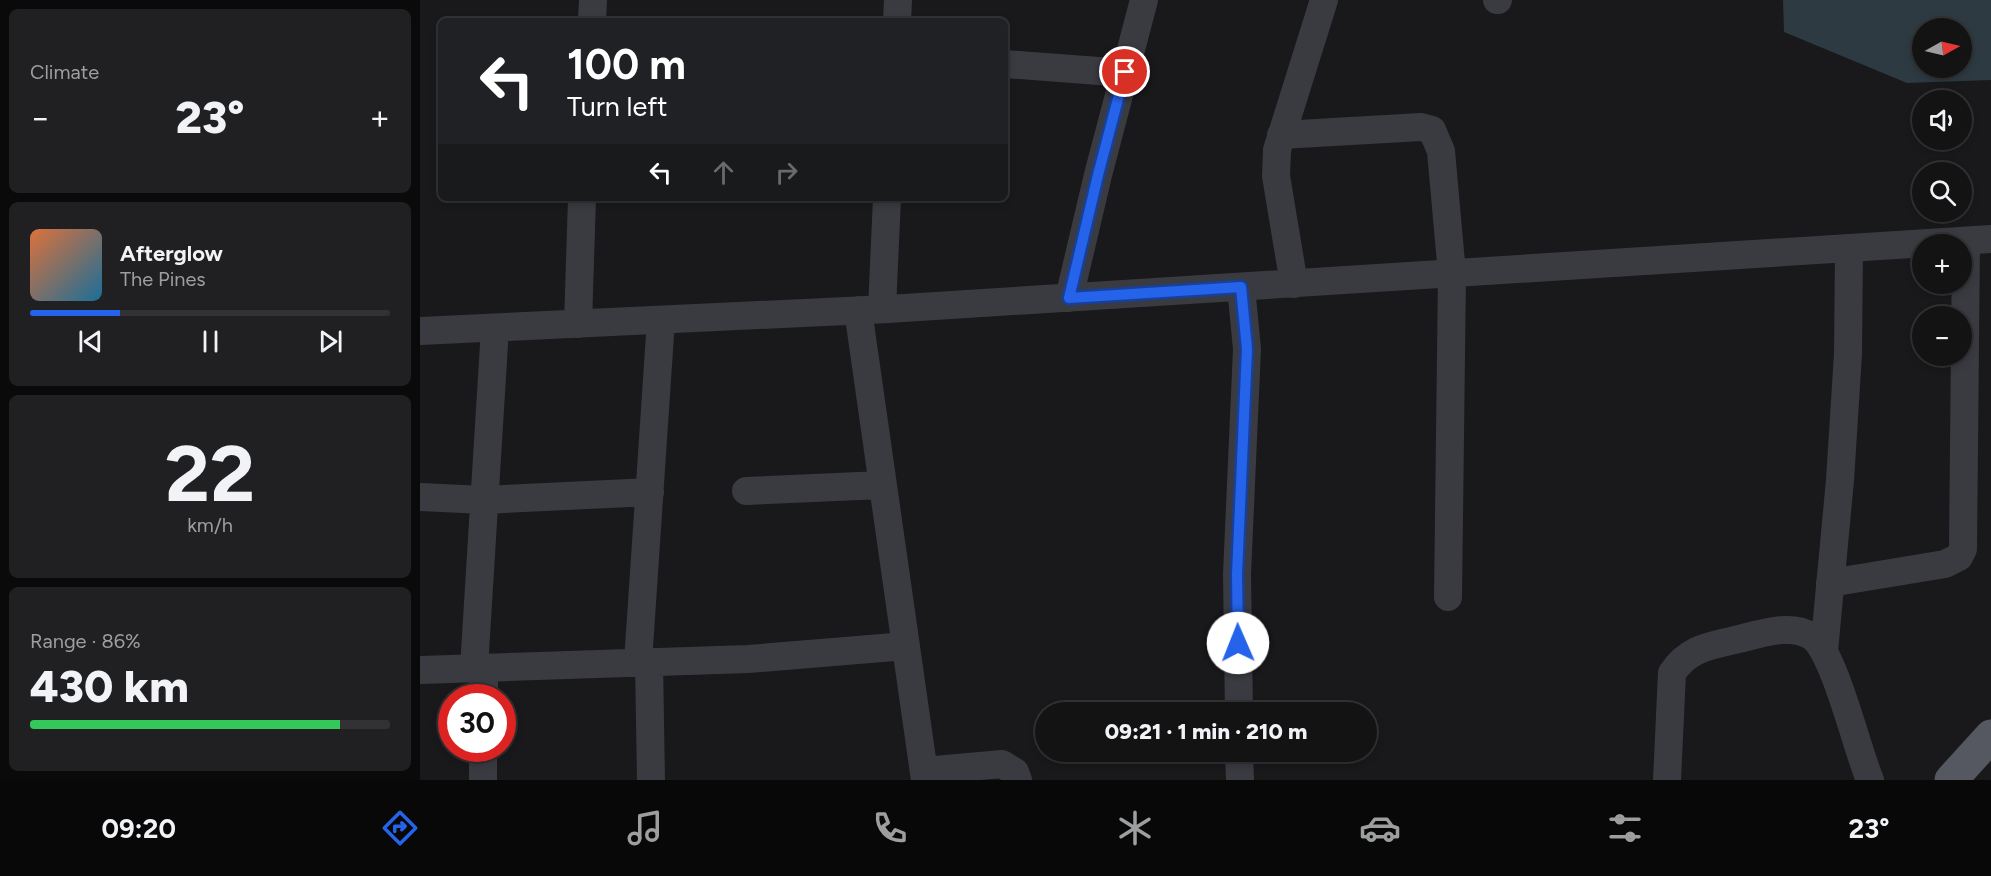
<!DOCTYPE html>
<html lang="en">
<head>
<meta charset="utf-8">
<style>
	:root { --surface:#131314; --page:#202022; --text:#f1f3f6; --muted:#9d9ea0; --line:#323234; --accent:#2563eb }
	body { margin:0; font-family:Figtree,sans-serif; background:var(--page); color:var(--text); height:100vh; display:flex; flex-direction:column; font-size:22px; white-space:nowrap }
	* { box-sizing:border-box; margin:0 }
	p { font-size:20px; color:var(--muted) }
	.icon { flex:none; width:33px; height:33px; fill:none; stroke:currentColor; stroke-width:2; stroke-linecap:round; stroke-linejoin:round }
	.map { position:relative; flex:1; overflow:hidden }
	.side { display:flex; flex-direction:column; gap:9px; padding:9px; background:#0a0a0b; width:420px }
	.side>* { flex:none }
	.top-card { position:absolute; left:18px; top:18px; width:570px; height:183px; border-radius:9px; box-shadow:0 3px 9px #0003,0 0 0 2px var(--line); background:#202124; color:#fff; overflow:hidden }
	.needle { width:39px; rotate:82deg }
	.tools { position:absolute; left:1492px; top:18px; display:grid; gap:12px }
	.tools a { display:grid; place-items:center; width:60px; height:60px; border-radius:50%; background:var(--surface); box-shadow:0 3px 9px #0003,0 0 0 2px var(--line); font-size:30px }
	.speed { position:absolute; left:18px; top:684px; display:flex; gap:12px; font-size:30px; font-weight:700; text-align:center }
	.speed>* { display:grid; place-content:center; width:78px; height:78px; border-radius:50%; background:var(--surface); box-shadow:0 3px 9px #0003,0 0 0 2px var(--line); line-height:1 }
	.speed .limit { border:9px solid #d22; background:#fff; color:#111 }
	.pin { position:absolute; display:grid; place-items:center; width:51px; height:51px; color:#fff; margin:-26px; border:3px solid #fff; border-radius:50%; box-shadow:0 2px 6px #0007 }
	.me { position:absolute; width:66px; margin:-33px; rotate:359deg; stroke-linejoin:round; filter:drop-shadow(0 0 4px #0008) }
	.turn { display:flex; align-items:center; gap:21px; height:126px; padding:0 30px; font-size:27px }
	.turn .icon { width:78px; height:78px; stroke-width:2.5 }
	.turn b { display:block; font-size:42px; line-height:51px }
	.lanes { display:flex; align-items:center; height:57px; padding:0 30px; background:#0003; justify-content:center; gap:30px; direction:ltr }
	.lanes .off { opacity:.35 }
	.big { font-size:45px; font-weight:800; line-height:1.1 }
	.side .tile { flex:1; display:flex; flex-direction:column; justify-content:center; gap:9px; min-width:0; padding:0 21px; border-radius:9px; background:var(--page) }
	.side .dial { align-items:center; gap:0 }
	.dial b { font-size:78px; line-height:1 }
	.song { display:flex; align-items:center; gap:18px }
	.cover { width:72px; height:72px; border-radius:9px; background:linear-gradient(135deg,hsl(20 70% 55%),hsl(200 70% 35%)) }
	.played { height:6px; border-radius:3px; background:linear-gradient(90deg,var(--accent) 25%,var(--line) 25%) }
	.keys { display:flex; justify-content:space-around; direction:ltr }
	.heat { display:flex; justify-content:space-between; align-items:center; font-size:33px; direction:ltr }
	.charge { height:9px; border-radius:4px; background:linear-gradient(90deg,#34c759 86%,var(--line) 0) }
	.trip { position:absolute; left:615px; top:702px; width:342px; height:60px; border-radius:30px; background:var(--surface); box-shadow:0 3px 9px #0003,0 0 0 2px var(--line); font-weight:800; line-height:60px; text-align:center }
	.menu { display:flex; height:96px; justify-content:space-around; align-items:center; background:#080808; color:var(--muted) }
	.menu .icon { width:42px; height:42px }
	.menu .current { color:var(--accent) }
	.menu b { font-size:27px; color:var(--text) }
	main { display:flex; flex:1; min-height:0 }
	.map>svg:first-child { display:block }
	.water { fill:#2d3a41; fill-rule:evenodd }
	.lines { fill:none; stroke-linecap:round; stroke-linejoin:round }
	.minor { stroke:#393b41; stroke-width:28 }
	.primary { stroke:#555860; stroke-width:33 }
	.route-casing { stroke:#184099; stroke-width:15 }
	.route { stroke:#2563eb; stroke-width:10 }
</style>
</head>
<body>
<main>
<section class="side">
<div class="tile"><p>Climate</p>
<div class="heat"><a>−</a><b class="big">23°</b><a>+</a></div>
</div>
<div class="tile">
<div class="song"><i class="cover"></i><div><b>Afterglow</b><p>The Pines</p></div></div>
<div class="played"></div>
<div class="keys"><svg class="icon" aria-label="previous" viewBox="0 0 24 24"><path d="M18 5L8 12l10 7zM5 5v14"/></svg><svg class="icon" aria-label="pause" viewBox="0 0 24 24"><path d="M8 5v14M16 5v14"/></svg><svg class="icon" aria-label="next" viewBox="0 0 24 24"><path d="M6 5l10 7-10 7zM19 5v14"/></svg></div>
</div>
<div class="tile dial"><b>22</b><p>km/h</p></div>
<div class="tile"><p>Range · 86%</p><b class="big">430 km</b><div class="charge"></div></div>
</section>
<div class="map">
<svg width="1571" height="780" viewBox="0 0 1571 780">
	<rect width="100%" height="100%" fill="#19191b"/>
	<path class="water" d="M 1363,0 L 1571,0 L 1571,80 L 1487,83 L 1364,32 ZM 1503,28 L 1542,28 L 1542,68 L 1503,68 Z"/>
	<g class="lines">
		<path class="minor" d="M 1077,0 L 1078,0
			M 172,21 L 173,0
			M 477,21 L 478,0
			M 585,64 L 705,73
			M 861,135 L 1001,127 L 1012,130 L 1021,151 L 1032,274 L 1028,597
			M 874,284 L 856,176 L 857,150 L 904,0
			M 649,298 L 678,175 L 724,0
			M 462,309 L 467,198
			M 438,310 L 505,780
			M 158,324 L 162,198
			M 0,331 L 468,309 L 1571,239
			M 326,491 L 462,485
			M 0,497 L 64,500 L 230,492
			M 1410,583 L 1525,564 L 1539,557 L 1543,549 L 1546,241
			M 1404,651 L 1420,480 L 1428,354 L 1429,249
			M 218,662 L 241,320
			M 229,662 L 231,780
			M 54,668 L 75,328
			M 0,670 L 328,659 L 486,646
			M 64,698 L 64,668
			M 819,712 L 817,574 L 827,349 L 821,287
			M 819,752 L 820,780
			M 504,771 L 582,764 L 595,772 L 598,780
			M 63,780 L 63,748
			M 1247,780 L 1252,673 C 1269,647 1291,646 1319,639 C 1340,634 1371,623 1391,636 C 1414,650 1437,750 1450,780"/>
		<path class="primary" d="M 1531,780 L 1571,736"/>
	</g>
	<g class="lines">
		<defs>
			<path id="route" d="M 705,72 L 678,175 L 649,298 L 821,287 L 827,349 L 817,574 L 818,643"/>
		</defs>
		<use href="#route" class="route-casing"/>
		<use href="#route" class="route"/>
	</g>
</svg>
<div class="tools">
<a><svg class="needle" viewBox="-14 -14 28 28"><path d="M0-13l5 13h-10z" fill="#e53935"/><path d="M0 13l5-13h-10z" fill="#9d9ea0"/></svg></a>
<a><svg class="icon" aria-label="sound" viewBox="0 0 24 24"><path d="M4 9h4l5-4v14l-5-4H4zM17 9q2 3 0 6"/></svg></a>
<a><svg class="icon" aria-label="search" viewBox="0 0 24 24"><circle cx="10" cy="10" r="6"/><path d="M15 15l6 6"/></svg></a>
<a>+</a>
<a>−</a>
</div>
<div class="speed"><div class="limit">30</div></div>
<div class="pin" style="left:705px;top:72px;background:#d93025"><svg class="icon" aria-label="arrive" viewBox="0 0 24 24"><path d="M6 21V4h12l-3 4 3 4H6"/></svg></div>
<svg class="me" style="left:818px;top:643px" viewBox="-20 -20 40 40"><circle r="19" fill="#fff"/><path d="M0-13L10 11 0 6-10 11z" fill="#2563eb"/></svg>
<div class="trip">09:21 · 1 min · 210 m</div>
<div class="top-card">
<div class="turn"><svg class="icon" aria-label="left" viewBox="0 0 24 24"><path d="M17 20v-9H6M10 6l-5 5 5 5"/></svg><div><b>100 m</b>Turn left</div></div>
<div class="lanes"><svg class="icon" aria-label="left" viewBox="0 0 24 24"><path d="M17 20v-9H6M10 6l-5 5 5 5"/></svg><svg class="icon off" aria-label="ahead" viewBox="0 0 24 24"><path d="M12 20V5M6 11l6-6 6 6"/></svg><svg class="icon off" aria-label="right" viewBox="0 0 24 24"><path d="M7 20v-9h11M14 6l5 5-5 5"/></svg></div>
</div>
</div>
</main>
<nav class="menu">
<b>09:20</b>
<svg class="icon current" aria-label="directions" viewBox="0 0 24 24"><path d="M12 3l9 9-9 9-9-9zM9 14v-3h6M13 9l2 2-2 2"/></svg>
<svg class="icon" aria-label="music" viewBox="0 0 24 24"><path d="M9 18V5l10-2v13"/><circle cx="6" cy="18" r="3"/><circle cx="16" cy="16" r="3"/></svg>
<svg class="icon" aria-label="phone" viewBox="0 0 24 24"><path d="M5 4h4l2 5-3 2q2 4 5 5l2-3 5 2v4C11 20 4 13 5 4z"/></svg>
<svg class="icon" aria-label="climate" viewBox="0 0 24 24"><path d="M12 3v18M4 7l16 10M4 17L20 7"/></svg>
<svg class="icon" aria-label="car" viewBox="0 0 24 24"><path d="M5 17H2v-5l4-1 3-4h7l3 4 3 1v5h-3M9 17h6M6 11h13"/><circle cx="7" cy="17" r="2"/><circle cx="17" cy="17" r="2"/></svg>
<svg class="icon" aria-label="filters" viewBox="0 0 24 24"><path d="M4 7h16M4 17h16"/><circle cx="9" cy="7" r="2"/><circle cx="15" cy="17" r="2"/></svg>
<b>23°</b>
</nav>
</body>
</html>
